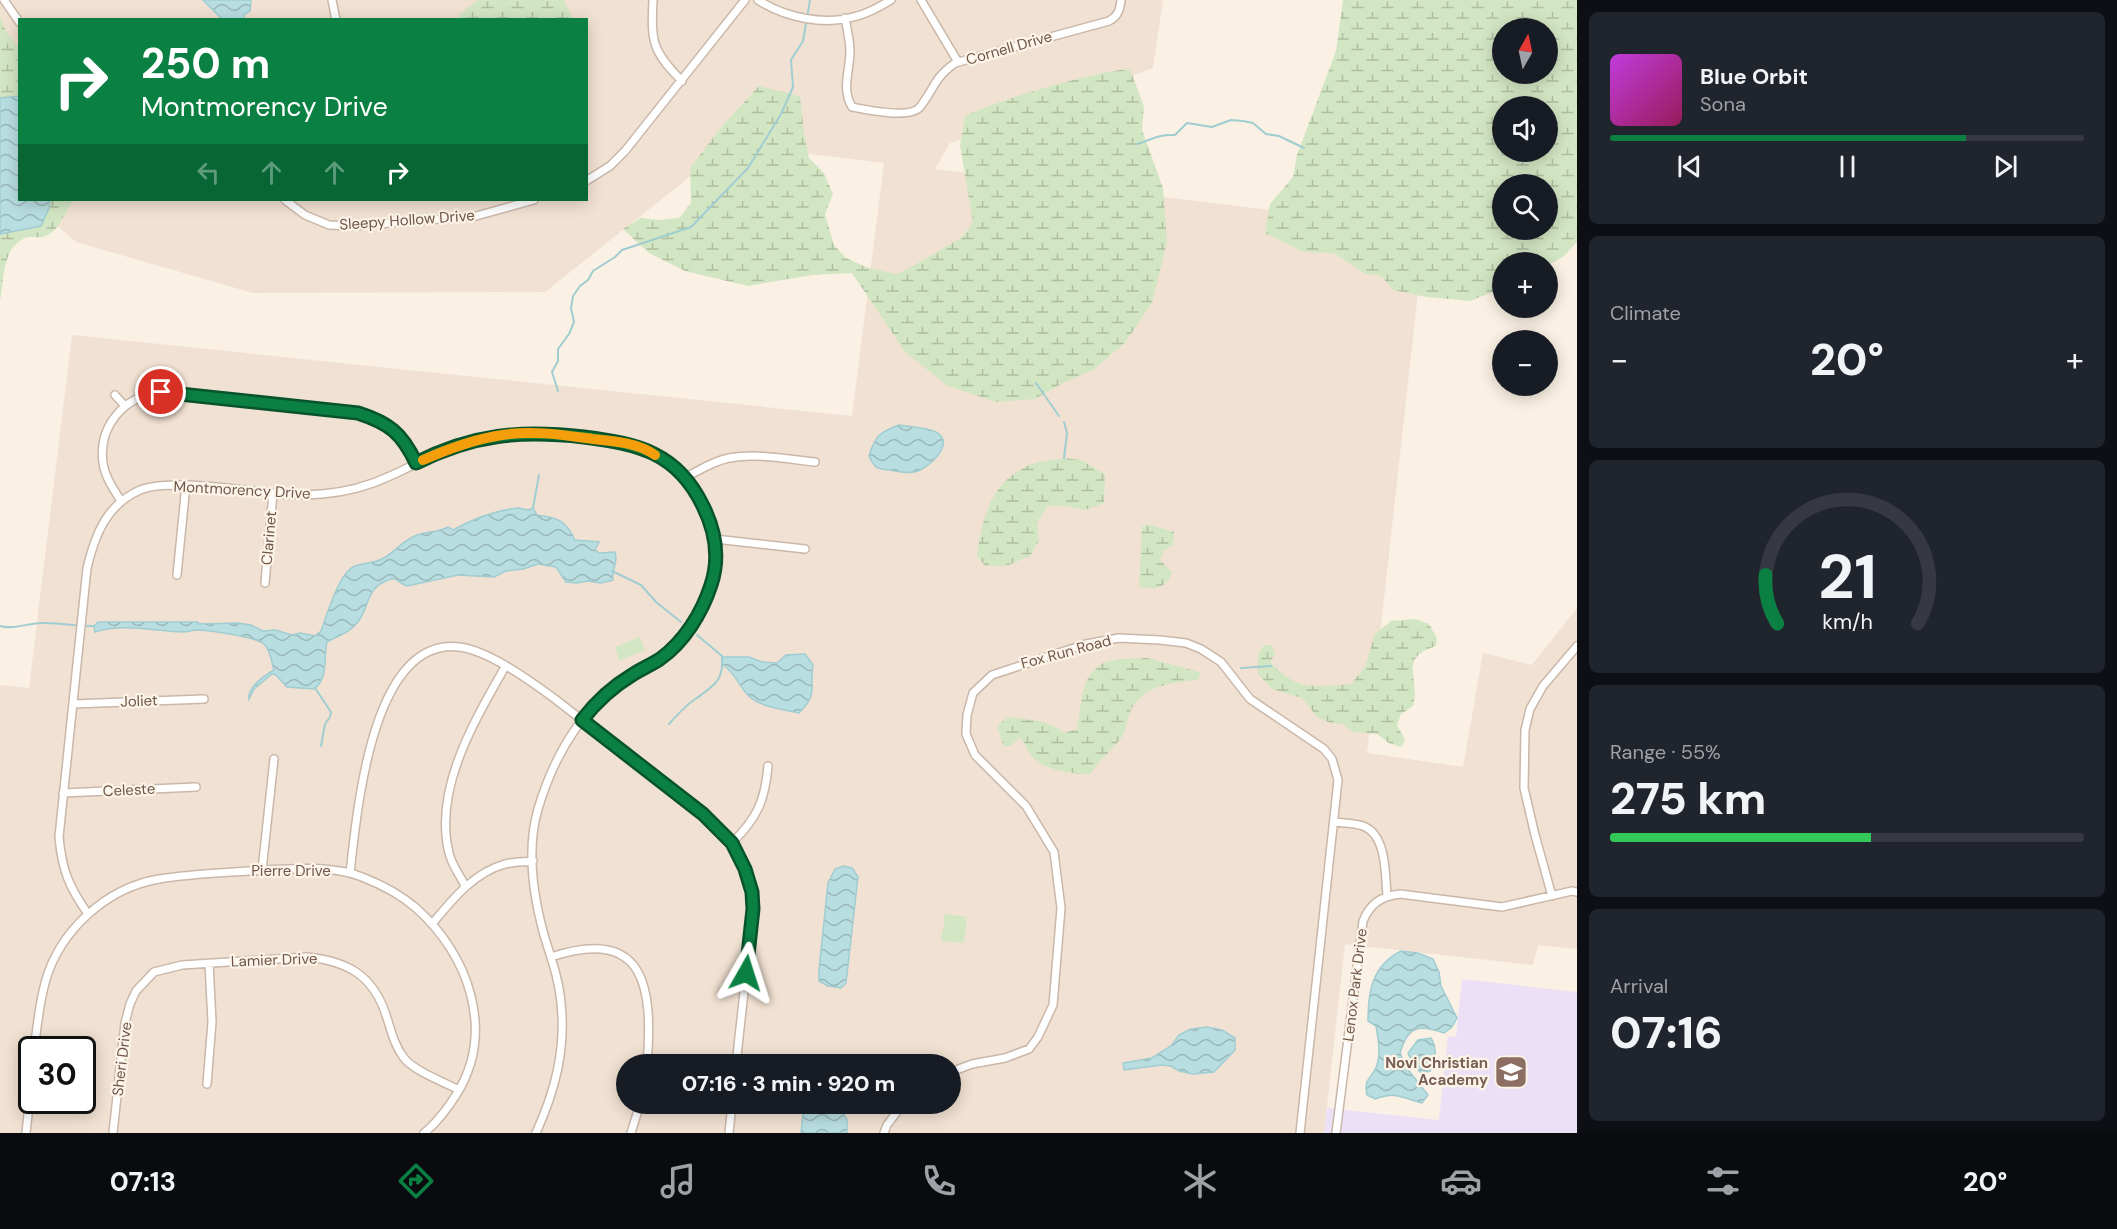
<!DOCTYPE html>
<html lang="en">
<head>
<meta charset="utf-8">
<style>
	:root { --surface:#171b24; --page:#20242c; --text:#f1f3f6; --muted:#9ea1a6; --line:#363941; --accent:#0b8043 }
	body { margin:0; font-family:"DM Sans",sans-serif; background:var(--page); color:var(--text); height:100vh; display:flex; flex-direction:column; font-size:22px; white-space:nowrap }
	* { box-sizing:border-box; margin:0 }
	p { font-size:20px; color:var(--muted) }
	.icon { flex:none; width:33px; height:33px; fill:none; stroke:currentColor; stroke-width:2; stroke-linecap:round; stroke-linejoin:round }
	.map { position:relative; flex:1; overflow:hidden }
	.panel { display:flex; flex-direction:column; gap:12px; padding:12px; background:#0d0f14; width:540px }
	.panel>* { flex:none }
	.hud { position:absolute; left:18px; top:18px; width:570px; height:183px; border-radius:0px; box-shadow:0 3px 15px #0003; background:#0b8043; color:#fff; overflow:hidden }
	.needle { width:39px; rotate:9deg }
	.controls { position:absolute; left:1492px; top:18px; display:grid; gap:12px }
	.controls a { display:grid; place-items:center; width:66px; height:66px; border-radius:50%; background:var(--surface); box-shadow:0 3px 15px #0003; font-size:30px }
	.speed { position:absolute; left:18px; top:1036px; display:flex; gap:12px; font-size:30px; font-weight:700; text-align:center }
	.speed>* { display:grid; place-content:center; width:78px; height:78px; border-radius:50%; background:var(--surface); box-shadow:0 3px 15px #0003; line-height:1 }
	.speed .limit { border:3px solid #111; border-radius:9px; background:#fff; color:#111 }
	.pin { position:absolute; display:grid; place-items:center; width:51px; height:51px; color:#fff; margin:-26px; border:3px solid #fff; border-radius:50%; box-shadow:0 2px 6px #0007 }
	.me { position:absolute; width:66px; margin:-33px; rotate:6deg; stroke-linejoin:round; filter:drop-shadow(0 0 4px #0008) }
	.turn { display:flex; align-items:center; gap:21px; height:126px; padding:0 24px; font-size:27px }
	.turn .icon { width:78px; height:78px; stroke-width:2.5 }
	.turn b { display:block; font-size:42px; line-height:51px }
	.lanes { display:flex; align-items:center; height:57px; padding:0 24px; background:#0003; justify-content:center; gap:30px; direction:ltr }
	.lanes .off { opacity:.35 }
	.big { font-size:45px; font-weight:800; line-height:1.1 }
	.panel .card { flex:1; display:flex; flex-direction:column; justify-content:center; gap:9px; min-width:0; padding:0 21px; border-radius:9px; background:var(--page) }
	.panel .dial { align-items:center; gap:0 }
	.dial svg { height:156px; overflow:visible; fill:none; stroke:var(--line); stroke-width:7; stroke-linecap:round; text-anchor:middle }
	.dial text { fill:var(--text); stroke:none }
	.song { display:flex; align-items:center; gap:18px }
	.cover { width:72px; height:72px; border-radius:9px; background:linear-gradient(135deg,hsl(290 70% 55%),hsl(330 70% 35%)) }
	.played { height:6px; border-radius:3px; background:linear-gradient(90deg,var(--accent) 75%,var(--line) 75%) }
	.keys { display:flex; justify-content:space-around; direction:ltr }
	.heat { display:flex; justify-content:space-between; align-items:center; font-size:33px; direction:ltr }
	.charge { height:9px; border-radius:4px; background:linear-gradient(90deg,#34c759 55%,var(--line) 0) }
	.trip { position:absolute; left:616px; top:1054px; width:345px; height:60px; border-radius:30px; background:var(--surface); box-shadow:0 3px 15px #0003; font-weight:800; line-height:60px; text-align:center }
	.tab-bar { display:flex; height:96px; justify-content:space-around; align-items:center; background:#090b0e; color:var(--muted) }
	.tab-bar .icon { width:42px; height:42px }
	.tab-bar .on { color:var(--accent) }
	.tab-bar b { font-size:27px; color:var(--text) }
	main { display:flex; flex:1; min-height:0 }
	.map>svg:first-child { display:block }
	.residential { fill:#f1e1d2; fill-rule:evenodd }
	.education { fill:#ece0f6 }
	.green { fill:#d3e6c3 }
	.wetland { fill:url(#wetland-marsh); fill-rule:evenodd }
	.water { fill:url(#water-waves); stroke:#a0cdd2; stroke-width:1.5 }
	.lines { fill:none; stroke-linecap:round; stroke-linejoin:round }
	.stream { stroke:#a0cdd2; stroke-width:2 }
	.street-casing { stroke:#c9b7aa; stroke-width:10 }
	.street { stroke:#fff; stroke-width:7 }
	.route-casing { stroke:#07532c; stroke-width:15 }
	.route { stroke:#0b8043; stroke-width:10 }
	.slow { stroke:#f59e0b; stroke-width:10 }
	.labels { text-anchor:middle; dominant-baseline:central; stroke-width:4.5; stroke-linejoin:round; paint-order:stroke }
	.street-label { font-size:15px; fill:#6f564b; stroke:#fdf4e8 }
	.education-label { font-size:15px; font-weight:bold; fill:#785e54; stroke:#fdf4e8; text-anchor:end }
</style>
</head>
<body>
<main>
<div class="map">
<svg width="1577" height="1133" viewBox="0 0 1577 1133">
	<defs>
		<pattern id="wetland-marsh" width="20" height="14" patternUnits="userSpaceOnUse" patternTransform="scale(1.5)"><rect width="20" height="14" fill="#d3e6c3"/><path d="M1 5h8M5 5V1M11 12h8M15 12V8" fill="none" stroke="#afbda0"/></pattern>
		<pattern id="water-waves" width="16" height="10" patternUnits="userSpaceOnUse" patternTransform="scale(1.5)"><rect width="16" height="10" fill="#b9dee1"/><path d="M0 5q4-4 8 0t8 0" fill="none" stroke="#9bb7b8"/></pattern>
	</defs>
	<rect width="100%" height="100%" fill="#faf0e3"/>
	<path class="residential" d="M 0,0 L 1163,0 L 1153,68 L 950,143 L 935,169 L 1425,229 L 1367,753 L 1463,767 L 1483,653 L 1532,665 L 1577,608 L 1577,949 L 1538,945 L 1533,965 L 1345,944 L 1324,1133 L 0,1133 L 0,685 L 29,688 L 72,335 L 852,416 L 884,163 L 731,144 L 545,292 L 253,293 L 76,242 L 27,200 L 586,200 L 586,20 L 20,20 L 19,193 L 0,176 ZM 32,1050 L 82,1050 L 82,1101 L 32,1101 ZM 627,1065 L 951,1065 L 951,1104 L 627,1104 Z"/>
	<path class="education" d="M 1462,979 L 1577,992 L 1577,1133 L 1324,1133 L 1327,1108 L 1439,1120 L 1448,1036 L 1456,1037 Z"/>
	<path class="green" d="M 640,637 L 645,650 L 619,661 L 615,647 Z
		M 946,914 L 967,917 L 964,943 L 943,941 L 941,939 L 945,920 L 943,920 L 944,916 Z"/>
	<path class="wetland" d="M 478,0 L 564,0 L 573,19 L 458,19 L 460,14 Z
		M 1343,0 L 1577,0 L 1577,242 L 1563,257 L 1548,265 L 1548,262 L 1503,262 L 1503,288 L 1470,301 L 1426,297 L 1393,290 L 1381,276 L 1365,274 L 1334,253 L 1303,252 L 1265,233 L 1270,204 L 1293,177 L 1297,155 L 1336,51 ZM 1548,28 L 1548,74 L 1503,74 L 1503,28 ZM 1548,106 L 1548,152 L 1503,152 L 1503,106 ZM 1548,184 L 1548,230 L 1503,230 L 1503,184 Z
		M 0,15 L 6,32 L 19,48 L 19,96 L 0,98 Z
		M 1130,69 L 1144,107 L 1142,130 L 1163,188 L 1167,242 L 1152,303 L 1125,343 L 1093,370 L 1063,383 L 1035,399 L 996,402 L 948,386 L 905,352 L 852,273 L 812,275 L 748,286 L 685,271 L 649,253 L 623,229 L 641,218 L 658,220 L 679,218 L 691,203 L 690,168 L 722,126 L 759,86 L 800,96 L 804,133 L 809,158 L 824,173 L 833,194 L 825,214 L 834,245 L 846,258 L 866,267 L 896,274 L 908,269 L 961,238 L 973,223 L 960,145 L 965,116 C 991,104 1017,96 1044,88 C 1073,80 1100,72 1130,69 Z
		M 50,200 L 74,200 C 65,211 60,230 46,236 C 39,239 30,235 23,239 C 2,250 4,280 0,301 L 0,234 L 16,230 L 49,208 Z
		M 1064,458 L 1081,460 L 1105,474 L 1104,503 L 1085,510 L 1064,506 L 1048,506 L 1037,522 L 1039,541 L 1030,556 L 1006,566 L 985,566 L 977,556 C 982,518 990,484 1027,466 C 1037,461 1053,460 1064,458 Z
		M 1147,524 L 1174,532 L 1173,545 L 1163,551 L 1160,560 L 1172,572 C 1166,590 1154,589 1139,587 L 1142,527 Z
		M 1415,619 L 1429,624 L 1437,638 L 1436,646 C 1397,658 1421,677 1413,706 L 1401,714 L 1397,725 L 1405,740 L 1401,747 L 1389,743 L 1377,734 L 1353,732 L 1342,724 L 1331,723 L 1317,717 L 1302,698 L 1272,689 L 1258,674 L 1258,654 L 1264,645 L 1272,645 L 1275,655 L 1270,661 C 1294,691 1315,687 1351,684 L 1365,667 L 1375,634 L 1391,621 Z
		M 1147,658 L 1199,672 L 1200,676 L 1197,680 C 1172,683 1147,684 1132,708 C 1127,716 1128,726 1123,735 C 1114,749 1100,759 1090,774 C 1070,774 1044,771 1030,754 C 1025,747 1028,745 1019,738 L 1011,746 L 1003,746 L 997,726 L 1008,717 C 1027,720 1050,720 1064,733 L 1077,729 C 1082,705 1080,669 1109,661 C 1121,658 1135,659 1147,658 Z"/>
	<path class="water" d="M 203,0 L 251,0 L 250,11 L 244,15 L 244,19 L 223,20 Z
		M 19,96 L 20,200 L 50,200 L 49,208 L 41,226 L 0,234 L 0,98 Z
		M 899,425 C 910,427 926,427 936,432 C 956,443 930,466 918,471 C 910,474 902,472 895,471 C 880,468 876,472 869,456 C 875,436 880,432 899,425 Z
		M 519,508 L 528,510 L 533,508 L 537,515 C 559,518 565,520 575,540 L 599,542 L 595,550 L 599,553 L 615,552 C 619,562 611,569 613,580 L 601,583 L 588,581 L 577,583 L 566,582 L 556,567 L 538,564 L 523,569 L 506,571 L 494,577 L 458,575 L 407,586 C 403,585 399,581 395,579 C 392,578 389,580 386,581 C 367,588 369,607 358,622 C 349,633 338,636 327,642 C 323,658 329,678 314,689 L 287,687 L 276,675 L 272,674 L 254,689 L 249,699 C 247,687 264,676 274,670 C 271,661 271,651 264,644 C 256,637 208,630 196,630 C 191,630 188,632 183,632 C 154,631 123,623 95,632 L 94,626 L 98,622 L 198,622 L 198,624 L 237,623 L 251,625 L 263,631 L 275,630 L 292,635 L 300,633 L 315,636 L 321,631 C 327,615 339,572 355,566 C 364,563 374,563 382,559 C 395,552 403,540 417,535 C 429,530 435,534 448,527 L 453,530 C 473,519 496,510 519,508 Z
		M 805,654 L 813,665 C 809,689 819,693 799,713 C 782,709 757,707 746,693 C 737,682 735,673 722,664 L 722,657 L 749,657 L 762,662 L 777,663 L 786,655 Z
		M 843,866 L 852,868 L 858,877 L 846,983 L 841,988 L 828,986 L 819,981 L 819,970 L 828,883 L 835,869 Z
		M 1401,951 L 1418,953 L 1433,959 L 1439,972 L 1441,986 L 1457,1018 L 1452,1027 L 1444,1033 C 1418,1024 1408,1026 1400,1053 L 1406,1067 L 1428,1095 L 1422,1103 C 1401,1098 1398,1091 1375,1099 L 1367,1095 C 1363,1077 1373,1078 1377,1065 C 1381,1053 1378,1038 1376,1026 L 1368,1021 C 1368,991 1372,966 1401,951 Z
		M 1207,1027 L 1222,1030 L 1235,1038 L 1235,1050 L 1214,1072 L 1193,1074 L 1179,1071 L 1171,1066 L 1162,1065 L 1124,1070 L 1123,1063 L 1152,1058 L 1171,1046 L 1179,1035 L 1191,1029 Z
		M 1431,1038 C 1438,1050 1435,1059 1430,1071 L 1421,1073 L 1413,1064 L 1408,1053 L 1418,1040 Z
		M 804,1104 L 839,1104 L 847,1120 L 847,1133 L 801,1133 Z"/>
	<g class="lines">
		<path class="stream" d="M 1137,144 C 1153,140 1156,134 1175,135 L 1187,123 L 1212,127 L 1231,120 L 1243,121 L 1253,123 L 1266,134 L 1279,136 L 1304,148
			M 1036,383 L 1059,416
			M 558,391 L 552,372 L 558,361 L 558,349 L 569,334 L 574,322 L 571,308 L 573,296 L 580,286 L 588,280 L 593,271 L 615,257 L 622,250 L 691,227 L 748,168 L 781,114 L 793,87 L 791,60 L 803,41 L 810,0
			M 1064,458 L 1067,433 L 1064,422
			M 533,508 L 539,475
			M 612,571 L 641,585 L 656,602 L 681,622
			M 0,626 C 14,630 28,623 42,623 C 60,622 76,627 94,626
			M 1241,668 L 1271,666
			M 315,688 L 331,712 L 330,717 L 325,724 L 321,746
			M 669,724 C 677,715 687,704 697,698 C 714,685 724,681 722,656 L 697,635"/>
		<defs>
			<path id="street" d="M 4,0 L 20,23
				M 332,0 L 336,20
				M 653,0 C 651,42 652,51 682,81
				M 758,0 C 786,18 825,26 857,16 C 869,13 881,6 891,0
				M 921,0 L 958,62
				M 845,18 C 847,29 850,41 850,51 C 850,72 841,88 852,107 C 867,110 911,119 920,107 C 935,88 933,79 955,63 L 1109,21 C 1118,16 1120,10 1121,0
				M 586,181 L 610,166 L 625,151 L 745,0
				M 285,200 L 305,215 L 329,225 L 352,226 L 476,216 L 534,200
				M 115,395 L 124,405
				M 686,477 C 700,470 713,461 729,458 C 757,453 787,459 815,462
				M 121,501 C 114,490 105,477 103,463 C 98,426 124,396 161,392 L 358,413 C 389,423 402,433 416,463
				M 715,539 L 805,549
				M 177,575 L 186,485
				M 265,583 L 273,493
				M 73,704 L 204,699
				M 63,793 L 196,787
				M 1334,822 C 1343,823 1355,823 1363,826 C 1387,835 1385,874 1387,895
				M 732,843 C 757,818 765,801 768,766
				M 262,870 L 274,759
				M 350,873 C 357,813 371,637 459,647 C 488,650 532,682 555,699 L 703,814 L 724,834 L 737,852 L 745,869 L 752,892 L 753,909 L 736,1065
				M 465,886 C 460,875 452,866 449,853 C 433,789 475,720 505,667
				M 1552,896 L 1535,835 L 1524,788 L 1525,730 L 1530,709 L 1543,686 L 1577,646
				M 88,914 C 69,887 62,870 59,837 L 87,568 C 95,535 106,505 140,490 C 153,485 168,485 182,485 C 229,485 276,498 322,494 C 346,492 369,486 390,476 C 414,466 436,451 461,444 C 508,431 547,433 594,439 C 612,441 632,443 649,450 C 670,460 688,478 699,498 C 706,511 712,524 714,538 C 721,580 697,630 664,656 C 643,672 619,681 600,700 C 569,730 550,769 538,809 C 526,850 533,895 544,935 C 551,958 559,979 561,1003 C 566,1050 555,1091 536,1133
				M 432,924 C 452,900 473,873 505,864 C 513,862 524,862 533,861
				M 551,957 C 647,925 653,990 647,1065
				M 34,1050 C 37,1028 39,1005 45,983 C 59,931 106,888 159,879 C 189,874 219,873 249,871 C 283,869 331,864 362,877 C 380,884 401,895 416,908 C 469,955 496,1032 456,1095 C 447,1109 437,1123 424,1133
				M 951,1072 L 972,1064 L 1005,1058 L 1029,1049 L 1038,1037 L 1053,1005 L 1061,908 L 1054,852 L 1026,806 L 975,755 L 966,734 L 967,715 L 973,693 L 992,675 L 1086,644 L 1119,638 L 1160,640 L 1186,643 L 1201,649 L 1221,662 L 1250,699 L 1324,749 L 1332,759 L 1338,780 L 1300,1133
				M 207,1084 L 212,1022 L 209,963
				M 26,1133 L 32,1078
				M 113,1133 L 125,1023 L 130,1004 L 136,991 L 154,972 L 182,965 L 307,957 C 347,961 373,975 386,1015 C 391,1030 394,1045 404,1058 C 414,1071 444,1082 459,1090
				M 631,1133 L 640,1104
				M 729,1133 L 732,1104
				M 884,1133 L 887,1125 L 903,1104
				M 1336,1133 L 1363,921 C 1370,904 1381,896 1400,894 L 1502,907 L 1572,891 L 1577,892"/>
		</defs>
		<use href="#street" class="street-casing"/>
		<use href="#street" class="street"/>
	</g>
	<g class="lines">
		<defs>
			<path id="route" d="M 161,392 L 358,413 C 389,423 402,433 416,463 C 473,434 521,430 584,437 C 638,444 677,452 703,506 C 715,530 720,558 711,585 C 702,613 684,642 660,659 C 651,665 641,669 632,675 C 612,687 596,702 582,720 L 703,814 L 732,843 L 745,869 L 752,892 L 753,909 L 746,973"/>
		</defs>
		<use href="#route" class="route-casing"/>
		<use href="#route" class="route"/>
		<path class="slow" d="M 423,460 C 448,449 474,439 502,435 C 532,430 563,435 593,439 C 614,441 638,443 655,455"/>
	</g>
	<defs>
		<symbol id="school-square" viewBox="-11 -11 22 22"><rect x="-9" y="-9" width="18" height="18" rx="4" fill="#8d6e63" stroke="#fdf4e8"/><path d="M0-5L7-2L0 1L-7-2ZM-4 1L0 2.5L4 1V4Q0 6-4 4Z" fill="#fff"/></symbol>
	</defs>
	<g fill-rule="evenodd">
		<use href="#school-square" x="1492" y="1053" width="38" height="38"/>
	</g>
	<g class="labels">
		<g class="street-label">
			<text transform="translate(1009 48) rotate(-16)">Cornell Drive</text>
			<text transform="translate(407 220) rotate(-4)">Sleepy Hollow Drive</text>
			<text transform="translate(242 490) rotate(3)">Montmorency Drive</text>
			<text transform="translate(269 538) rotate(-85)">Clarinet</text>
			<text transform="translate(1066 652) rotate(-15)">Fox Run Road</text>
			<text transform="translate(139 701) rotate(-2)">Joliet</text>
			<text transform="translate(129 790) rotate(-3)">Celeste</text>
			<text x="291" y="871">Pierre Drive</text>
			<text transform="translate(274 960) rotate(-2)">Lamier Drive</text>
			<text transform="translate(1355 985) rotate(-83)">Lenox Park Drive</text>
			<text transform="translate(122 1059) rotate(-83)">Sheri Drive</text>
		</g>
		<g class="education-label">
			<text x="1488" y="1063">Novi Christian<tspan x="1488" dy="17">Academy</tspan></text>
		</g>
	</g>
</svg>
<div class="controls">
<a><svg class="needle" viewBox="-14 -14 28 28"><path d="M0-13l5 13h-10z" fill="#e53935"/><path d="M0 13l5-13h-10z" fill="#9ea1a6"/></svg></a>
<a><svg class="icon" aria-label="sound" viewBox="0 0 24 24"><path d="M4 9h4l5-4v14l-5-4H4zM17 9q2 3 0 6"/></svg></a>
<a><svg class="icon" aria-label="search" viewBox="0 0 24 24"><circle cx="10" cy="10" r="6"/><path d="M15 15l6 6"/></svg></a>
<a>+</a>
<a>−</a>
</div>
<div class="speed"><div class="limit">30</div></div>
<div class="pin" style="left:161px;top:392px;background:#d93025"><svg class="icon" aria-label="arrive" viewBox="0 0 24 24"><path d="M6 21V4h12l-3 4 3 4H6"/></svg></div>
<svg class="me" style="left:746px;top:973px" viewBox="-20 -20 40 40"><path d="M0-17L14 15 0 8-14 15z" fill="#0b8043" stroke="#fff" stroke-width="4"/></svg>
<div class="trip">07:16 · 3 min · 920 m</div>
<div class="hud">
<div class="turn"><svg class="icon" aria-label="right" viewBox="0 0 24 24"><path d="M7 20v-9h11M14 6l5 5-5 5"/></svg><div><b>250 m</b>Montmorency Drive</div></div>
<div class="lanes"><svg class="icon off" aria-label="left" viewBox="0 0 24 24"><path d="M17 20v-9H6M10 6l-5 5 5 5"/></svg><svg class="icon off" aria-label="ahead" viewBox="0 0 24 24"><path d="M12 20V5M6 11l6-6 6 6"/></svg><svg class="icon off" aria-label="ahead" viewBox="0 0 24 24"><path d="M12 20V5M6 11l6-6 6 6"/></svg><svg class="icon" aria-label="right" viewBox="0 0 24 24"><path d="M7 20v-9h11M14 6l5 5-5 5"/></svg></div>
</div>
</div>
<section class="panel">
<div class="card">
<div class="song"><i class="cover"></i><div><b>Blue Orbit</b><p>Sona</p></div></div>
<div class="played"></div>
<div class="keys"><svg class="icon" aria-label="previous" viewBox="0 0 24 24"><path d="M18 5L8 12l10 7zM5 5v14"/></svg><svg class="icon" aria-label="pause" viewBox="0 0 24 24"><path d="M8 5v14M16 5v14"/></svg><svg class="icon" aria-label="next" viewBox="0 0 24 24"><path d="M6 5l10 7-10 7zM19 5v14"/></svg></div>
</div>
<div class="card"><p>Climate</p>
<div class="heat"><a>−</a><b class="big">20°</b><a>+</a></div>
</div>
<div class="card dial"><svg viewBox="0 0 100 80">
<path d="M14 69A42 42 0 1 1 86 69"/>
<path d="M14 69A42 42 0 0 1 8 44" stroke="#0b8043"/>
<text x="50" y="56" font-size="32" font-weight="700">21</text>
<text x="50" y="72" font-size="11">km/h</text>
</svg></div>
<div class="card"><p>Range · 55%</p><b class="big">275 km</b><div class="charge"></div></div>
<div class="card"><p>Arrival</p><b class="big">07:16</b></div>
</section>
</main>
<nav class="tab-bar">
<b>07:13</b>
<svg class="icon on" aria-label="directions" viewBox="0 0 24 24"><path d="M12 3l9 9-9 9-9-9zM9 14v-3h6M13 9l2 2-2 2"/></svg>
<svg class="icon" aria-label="music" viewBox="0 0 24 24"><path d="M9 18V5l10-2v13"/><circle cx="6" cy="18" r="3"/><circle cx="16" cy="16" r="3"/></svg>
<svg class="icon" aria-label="phone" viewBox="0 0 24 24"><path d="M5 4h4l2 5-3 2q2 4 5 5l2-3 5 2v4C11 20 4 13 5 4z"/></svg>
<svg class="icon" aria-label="climate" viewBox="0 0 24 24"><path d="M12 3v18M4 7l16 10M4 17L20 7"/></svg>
<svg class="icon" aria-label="car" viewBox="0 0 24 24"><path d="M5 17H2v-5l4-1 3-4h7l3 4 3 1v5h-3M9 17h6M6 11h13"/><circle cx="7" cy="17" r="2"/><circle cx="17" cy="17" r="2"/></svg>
<svg class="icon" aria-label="filters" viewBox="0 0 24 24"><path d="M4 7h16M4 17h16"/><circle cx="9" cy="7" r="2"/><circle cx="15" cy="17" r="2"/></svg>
<b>20°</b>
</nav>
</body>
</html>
